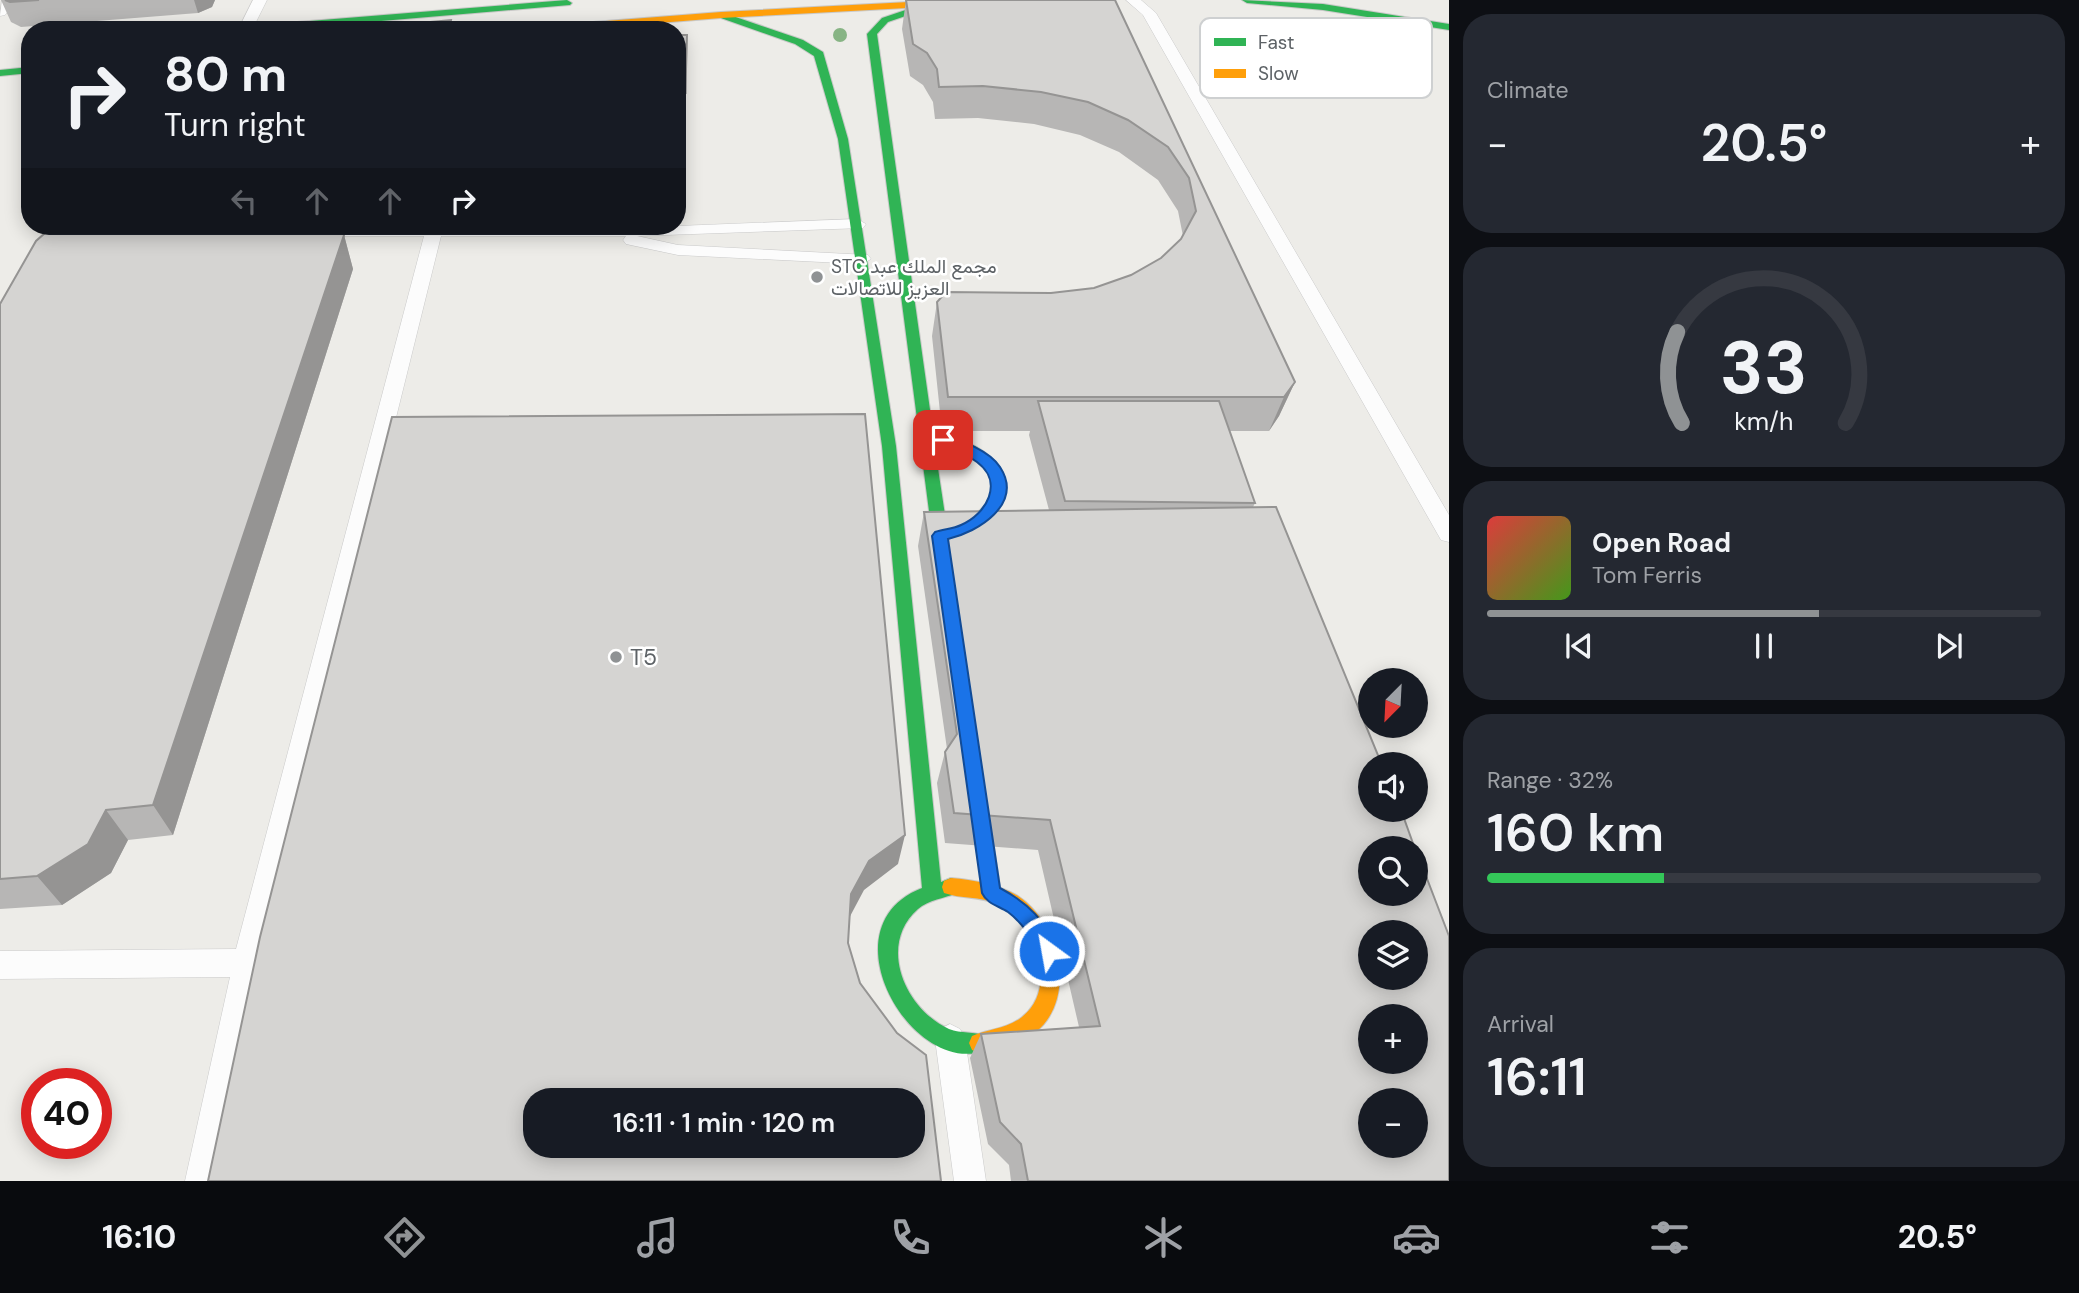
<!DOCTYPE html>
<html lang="en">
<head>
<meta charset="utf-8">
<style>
	:root { --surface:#171b24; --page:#242831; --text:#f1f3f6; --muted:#9ea1a6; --line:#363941; --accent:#8f9294 }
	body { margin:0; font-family:"DM Sans",Vazirmatn,sans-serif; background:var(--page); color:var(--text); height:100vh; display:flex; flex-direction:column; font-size:26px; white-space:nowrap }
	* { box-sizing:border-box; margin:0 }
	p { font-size:23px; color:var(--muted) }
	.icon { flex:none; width:38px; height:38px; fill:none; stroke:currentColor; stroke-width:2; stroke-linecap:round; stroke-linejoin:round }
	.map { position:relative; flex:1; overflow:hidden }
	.side { display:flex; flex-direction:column; gap:14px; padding:14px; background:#0d0f14; width:630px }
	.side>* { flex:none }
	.guide { position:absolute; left:21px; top:21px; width:665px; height:214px; border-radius:28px; box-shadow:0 4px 18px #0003; background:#171b24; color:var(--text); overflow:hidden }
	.needle { width:46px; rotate:204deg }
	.buttons { position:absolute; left:1358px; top:668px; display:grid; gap:14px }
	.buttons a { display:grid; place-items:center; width:70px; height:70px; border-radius:50%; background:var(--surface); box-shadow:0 4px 18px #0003; font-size:35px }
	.speed { position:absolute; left:21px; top:1068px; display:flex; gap:14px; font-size:35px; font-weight:700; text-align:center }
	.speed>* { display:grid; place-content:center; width:91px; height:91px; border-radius:50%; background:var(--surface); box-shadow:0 4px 18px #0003; line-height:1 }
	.speed .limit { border:10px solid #d22; background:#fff; color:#111 }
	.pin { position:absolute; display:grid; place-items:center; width:60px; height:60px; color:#fff; margin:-30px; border-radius:14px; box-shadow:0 4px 10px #0006 }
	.me { position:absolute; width:77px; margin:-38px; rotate:328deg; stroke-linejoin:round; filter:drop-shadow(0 0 5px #0008) }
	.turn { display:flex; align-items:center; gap:24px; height:147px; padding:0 28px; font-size:32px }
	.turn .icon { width:91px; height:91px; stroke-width:2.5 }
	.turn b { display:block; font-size:49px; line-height:60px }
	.lanes { display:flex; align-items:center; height:66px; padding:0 28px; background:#0003; justify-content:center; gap:35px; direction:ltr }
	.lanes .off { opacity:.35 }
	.big { font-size:52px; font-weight:600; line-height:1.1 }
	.side .widget { flex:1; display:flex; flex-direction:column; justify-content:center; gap:10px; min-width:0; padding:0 24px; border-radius:28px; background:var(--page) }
	.side .dial { align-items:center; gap:0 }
	.dial svg { height:182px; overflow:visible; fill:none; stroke:var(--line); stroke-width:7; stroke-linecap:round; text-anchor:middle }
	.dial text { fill:var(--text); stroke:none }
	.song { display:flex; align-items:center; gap:21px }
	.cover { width:84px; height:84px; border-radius:10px; background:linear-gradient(135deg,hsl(0 70% 55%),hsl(100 70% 35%)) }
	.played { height:7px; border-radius:4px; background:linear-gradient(90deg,var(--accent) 60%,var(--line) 60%) }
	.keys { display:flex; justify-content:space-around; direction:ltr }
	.heat { display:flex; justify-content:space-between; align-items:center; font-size:38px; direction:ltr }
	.charge { height:10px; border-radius:5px; background:linear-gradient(90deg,#34c759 32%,var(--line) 0) }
	.trip { position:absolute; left:523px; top:1088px; width:402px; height:70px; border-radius:28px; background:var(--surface); box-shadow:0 4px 18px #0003; font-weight:600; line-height:70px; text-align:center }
	.menu { display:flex; height:112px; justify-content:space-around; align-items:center; background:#090b0e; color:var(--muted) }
	.menu .icon { width:49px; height:49px }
	.menu .selected { color:var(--accent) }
	.menu b { font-size:32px; color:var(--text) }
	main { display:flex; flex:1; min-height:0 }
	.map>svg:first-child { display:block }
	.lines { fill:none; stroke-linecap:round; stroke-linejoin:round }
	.lane-casing { stroke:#cacaca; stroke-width:1 }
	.fast-casing { stroke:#c9c9c8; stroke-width:2 }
	.slow-casing { stroke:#c9c9c8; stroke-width:2 }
	.lane { fill:#fcfcfc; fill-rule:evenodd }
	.fast { fill:#30b455; fill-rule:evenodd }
	.slow { fill:#ff9f0a; fill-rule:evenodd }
	.tree { fill:#87b484 }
	.wall { fill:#b7b6b5 }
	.shaded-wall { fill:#959493 }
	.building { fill:#d5d4d2; stroke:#959493; stroke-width:2; fill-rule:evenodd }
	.route { fill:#1a73e8; stroke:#114b97; stroke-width:2 }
	.poi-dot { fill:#8f9294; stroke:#fff; stroke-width:2.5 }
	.labels { text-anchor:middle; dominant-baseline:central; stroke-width:5; stroke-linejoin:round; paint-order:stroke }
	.far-poi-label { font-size:19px; fill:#5d6266; stroke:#fff; text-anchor:start }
	.poi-label { font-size:23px; fill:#5d6266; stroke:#fff; text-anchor:start }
	.key { fill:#fff; stroke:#ced0d1; stroke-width:2 }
	.key-label { font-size:19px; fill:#5d6266 }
</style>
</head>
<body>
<main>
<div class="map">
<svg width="1449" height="1181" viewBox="0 0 1449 1181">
	<rect width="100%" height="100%" fill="#edece8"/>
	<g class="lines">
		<defs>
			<path id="lane" d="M 2,0 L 16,0 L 5,15 L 0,16 Z
				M 253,0 L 267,0 L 252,30 L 238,30 Z
				M 1126,0 L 1141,0 L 1156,13 L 1449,515 L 1449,542 L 1441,540 L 1143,15 Z
				M 857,219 L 866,224 L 863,228 L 637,236 L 678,245 L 868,255 L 871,259 L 862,264 L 678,255 L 626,244 L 623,240 L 626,236 L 441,236 L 261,963 L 217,1181 L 185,1181 L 230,977 L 0,979 L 0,951 L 236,949 L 424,236 L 311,236 L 302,231 L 305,227 L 677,226 Z
				M 950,1024 L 960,1029 L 965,1039 L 986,1181 L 954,1181 L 935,1039 L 940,1029 Z"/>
			<path id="fast" d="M 567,0 L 572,3 L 570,5 L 276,30 L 232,30 L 237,27 Z
				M 1242,0 L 1323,4 L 1449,24 L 1449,30 L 1323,10 L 1247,3 Z
				M 929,2 L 932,3 L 932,7 L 888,22 L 877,34 L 933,431 C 952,437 973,442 988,455 C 1032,491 987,530 948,539 L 952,565 L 944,571 L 936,565 L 867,34 L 882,18 ZM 934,442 C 962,450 1018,476 980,510 C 970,519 959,525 947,528 Z
				M 718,13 L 724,13 L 803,40 L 823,52 L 848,139 L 896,446 L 941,882 L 951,878 L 958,881 L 960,887 L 958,893 C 945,898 928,900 918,909 C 877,945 905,1009 949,1029 C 961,1034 974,1031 986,1036 L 989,1043 L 986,1050 C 914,1080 822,927 922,888 L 882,446 L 838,139 L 814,56 L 795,44 L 718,17 Z
				M 30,67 L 30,73 L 0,76 L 0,70 Z
				M 977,786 L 983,788 L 986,794 L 1001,893 L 999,899 L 992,902 L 985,899 L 983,893 L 968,794 L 971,788 Z"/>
			<path id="slow" d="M 947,0 L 1005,0 L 1000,3 L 721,18 L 570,30 L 524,30 L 529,27 L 721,12 Z
				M 951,878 C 974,880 998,884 1018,896 C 1059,923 1078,997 1036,1032 C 1028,1038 1017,1043 1008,1046 C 995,1051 985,1056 972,1050 L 969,1043 L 972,1036 C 988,1029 1007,1029 1022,1017 C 1060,987 1034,923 997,904 C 980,896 961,899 944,893 L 942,887 L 944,881 Z"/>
		</defs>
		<use href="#lane" class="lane-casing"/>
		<use href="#fast" class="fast-casing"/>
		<use href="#slow" class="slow-casing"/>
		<use href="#lane" class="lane"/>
		<use href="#fast" class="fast"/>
		<use href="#slow" class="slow"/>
	</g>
	<circle class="tree" cx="840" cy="35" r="7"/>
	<path class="wall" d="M 1,0 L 215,0 L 212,7 L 198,13 L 21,27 L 11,22 Z
		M 906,0 L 1115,0 L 1295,382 L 1279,416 L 1269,431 L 1229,431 L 1255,503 L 1253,507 L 1449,1181 L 1011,1181 L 1009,1165 L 988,1144 L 970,1058 L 981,1034 L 1079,1027 L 1038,850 L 945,843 L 937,783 L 945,752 L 947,749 L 918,546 L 924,512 L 1049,510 L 1029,435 L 1030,431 L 942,431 L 932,336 L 937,302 L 1051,293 L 1094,288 L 1131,275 L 1161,258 L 1181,239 L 1183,236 L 1178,211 L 1158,180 L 1119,152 L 1080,135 L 1034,124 L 978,118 L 935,119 L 933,102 L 923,85 L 910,76 L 902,29 Z
		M 677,35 L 687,60 L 687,94 L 677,94 Z
		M 344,235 L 353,269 L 173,835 L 128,840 L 111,873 L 62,905 L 0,909 L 0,304 Z"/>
	<path class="shaded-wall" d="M 194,0 L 215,0 L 212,7 L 198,13 Z
		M 687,35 L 687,94 L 686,69 Z
		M 344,235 L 353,269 L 173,835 L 153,805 Z
		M 1295,382 L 1279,416 L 1269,431 L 1284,397 Z
		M 106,810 L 128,840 L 111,873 L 62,905 L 37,876 Z
		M 905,835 L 898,864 L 864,890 L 847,922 L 851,894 L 869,861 Z"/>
	<path class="building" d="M 5,0 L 39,0 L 10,2 Z
		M 906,0 L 1115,0 L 1295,382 L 1284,397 L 948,397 L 937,302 L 946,292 L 1051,293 L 1094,288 L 1131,275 L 1161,258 L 1181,239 L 1196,211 L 1189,178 L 1168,147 L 1128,120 L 1088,102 L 1041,92 L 983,86 L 939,87 L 937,69 L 927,53 L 913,44 Z
		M 451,20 L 449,30 L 341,30 Z
		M 677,35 L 687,35 L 686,69 L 677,69 Z
		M 53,226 L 341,226 L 344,235 L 153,805 L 106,810 L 88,844 L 37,876 L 0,879 L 0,304 L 36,241 Z
		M 1038,401 L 1219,401 L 1255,503 L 1065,501 Z
		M 865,414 L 905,835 L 869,861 L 851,894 L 848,943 L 860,983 L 897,1033 L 926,1055 L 941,1181 L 208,1181 L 260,937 L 392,417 ZM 536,1101 L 914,1101 L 914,1146 L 536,1146 Z
		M 1276,507 L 1382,765 L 1370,765 L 1370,810 L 1401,810 L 1415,849 L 1370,849 L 1370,894 L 1416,894 L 1416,850 L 1449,936 L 1449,1181 L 1028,1181 L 1021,1144 L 1000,1122 L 981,1034 L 1100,1026 L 1050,820 L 954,813 L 945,752 L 957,734 L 924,512 ZM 1370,933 L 1416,933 L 1416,978 L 1370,978 ZM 1370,1017 L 1416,1017 L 1416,1062 L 1370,1062 ZM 1370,1101 L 1416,1101 L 1416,1146 L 1370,1146 Z"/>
	<path class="route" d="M 943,435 C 961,440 990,451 1000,467 C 1024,504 978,532 948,539 L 1000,888 C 1028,903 1046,921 1058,951 L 1056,957 L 1049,960 L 1042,957 C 1033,941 1024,924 1008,912 C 999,906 987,904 982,893 L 932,536 L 935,532 C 943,529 953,529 961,525 C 987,514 1004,482 977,462 C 966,454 951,449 938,443 L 938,436 Z"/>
	<g class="poi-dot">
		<circle cx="817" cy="277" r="7"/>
		<circle cx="616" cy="657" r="7"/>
	</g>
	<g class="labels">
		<g class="far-poi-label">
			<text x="831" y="266">STC مجمع الملك عبد<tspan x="831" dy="22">العزيز للاتصالات</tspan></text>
		</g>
		<g class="poi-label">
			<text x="630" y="657">T5</text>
		</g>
	</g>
	<rect x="1200" y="18" width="232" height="80" rx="10" class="key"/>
	<rect x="1214" y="38" width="32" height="8" fill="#30b455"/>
	<rect x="1214" y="69" width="32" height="9" fill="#ff9f0a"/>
	<g class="key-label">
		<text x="1258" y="49">Fast</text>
		<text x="1258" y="80">Slow</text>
	</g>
</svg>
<div class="buttons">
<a><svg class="needle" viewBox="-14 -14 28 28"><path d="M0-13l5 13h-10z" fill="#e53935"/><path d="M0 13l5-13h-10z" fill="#9ea1a6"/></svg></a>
<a><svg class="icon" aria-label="sound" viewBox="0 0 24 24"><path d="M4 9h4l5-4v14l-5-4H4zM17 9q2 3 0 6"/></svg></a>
<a><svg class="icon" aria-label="search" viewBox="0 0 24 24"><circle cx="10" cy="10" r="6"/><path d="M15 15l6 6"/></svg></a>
<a><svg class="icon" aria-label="layers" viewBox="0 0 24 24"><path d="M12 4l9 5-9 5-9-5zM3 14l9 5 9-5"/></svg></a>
<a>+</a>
<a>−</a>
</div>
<div class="speed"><div class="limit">40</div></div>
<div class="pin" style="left:943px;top:440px;background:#d93025"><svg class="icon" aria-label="arrive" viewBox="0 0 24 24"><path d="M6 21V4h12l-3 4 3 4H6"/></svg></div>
<svg class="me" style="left:1049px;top:951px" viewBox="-20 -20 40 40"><circle r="17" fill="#1a73e8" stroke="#fff" stroke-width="3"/><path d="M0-11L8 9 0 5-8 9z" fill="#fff"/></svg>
<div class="trip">16:11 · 1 min · 120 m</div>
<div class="guide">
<div class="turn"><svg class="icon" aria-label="right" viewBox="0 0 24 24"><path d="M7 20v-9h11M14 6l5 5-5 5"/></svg><div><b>80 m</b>Turn right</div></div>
<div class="lanes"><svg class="icon off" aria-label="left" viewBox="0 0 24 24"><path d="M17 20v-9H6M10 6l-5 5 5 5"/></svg><svg class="icon off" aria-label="ahead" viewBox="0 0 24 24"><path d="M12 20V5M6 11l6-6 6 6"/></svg><svg class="icon off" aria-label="ahead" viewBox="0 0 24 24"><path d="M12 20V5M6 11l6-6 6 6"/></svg><svg class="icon" aria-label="right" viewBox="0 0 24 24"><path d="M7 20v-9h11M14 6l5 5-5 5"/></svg></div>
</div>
</div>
<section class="side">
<div class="widget"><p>Climate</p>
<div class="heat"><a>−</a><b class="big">20.5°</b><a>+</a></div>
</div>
<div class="widget dial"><svg viewBox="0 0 100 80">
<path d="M14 69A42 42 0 1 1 86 69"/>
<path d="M14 69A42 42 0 0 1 12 29" stroke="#8f9294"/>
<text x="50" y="56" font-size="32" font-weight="700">33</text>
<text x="50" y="72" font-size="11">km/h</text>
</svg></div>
<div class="widget">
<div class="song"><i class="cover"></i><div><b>Open Road</b><p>Tom Ferris</p></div></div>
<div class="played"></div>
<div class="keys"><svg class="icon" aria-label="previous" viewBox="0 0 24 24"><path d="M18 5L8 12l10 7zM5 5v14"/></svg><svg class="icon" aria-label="pause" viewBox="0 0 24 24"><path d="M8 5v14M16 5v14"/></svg><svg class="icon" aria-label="next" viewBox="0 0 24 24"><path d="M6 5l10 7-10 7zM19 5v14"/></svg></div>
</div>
<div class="widget"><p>Range · 32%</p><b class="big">160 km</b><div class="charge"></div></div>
<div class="widget"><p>Arrival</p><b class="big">16:11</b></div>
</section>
</main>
<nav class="menu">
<b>16:10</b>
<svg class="icon selected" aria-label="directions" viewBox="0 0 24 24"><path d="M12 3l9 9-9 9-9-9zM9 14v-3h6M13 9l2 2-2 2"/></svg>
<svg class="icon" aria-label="music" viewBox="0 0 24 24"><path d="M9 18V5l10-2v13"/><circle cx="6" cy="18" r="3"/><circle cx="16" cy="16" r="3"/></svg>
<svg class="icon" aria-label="phone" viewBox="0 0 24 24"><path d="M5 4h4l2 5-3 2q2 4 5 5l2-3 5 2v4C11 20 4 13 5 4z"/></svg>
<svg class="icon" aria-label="climate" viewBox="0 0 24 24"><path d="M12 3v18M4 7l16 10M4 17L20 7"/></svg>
<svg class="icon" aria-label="car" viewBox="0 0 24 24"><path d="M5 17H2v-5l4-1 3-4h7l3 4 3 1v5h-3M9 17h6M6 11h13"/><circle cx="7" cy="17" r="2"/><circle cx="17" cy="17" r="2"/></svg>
<svg class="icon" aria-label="filters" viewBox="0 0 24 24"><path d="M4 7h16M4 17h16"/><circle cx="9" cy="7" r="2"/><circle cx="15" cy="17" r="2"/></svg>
<b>20.5°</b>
</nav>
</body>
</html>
